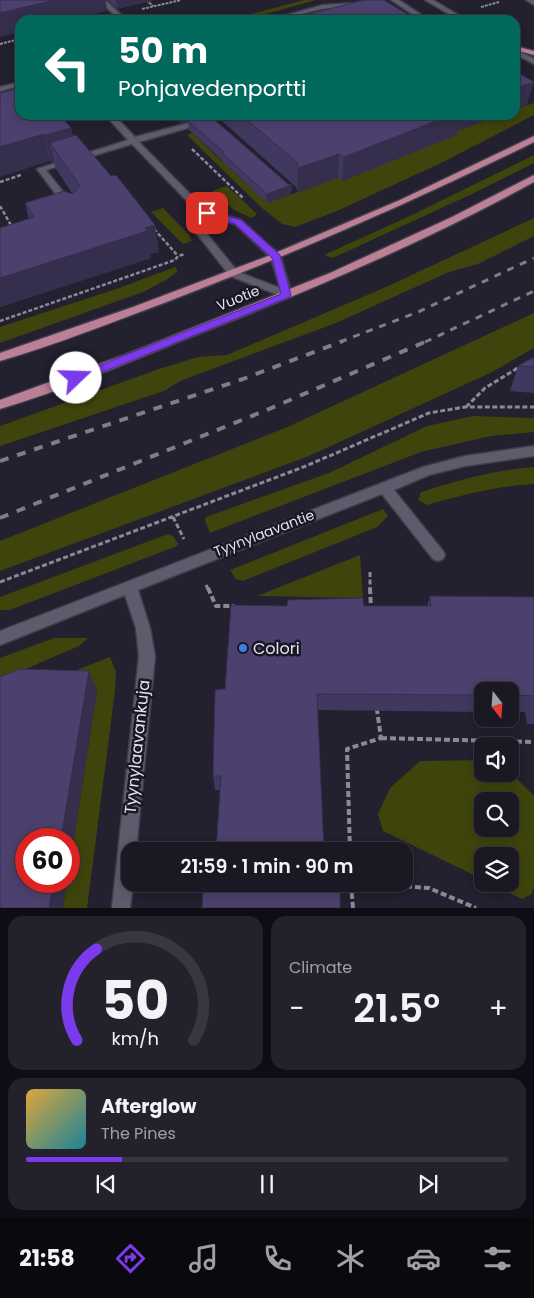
<!DOCTYPE html>
<html lang="en">
<head>
<meta charset="utf-8">
<style>
	:root { --surface:#1a1823; --page:#23212b; --text:#f1f3f6; --muted:#9fa0a6; --line:#383741; --accent:#7c3aed }
	body { margin:0; font-family:Poppins,sans-serif; background:var(--page); color:var(--text); height:100vh; display:flex; flex-direction:column; font-size:19px; white-space:nowrap }
	* { box-sizing:border-box; margin:0 }
	p { font-size:16px; color:var(--muted) }
	.icon { flex:none; width:28px; height:28px; fill:none; stroke:currentColor; stroke-width:2; stroke-linecap:round; stroke-linejoin:round }
	.map { position:relative; height:908px; overflow:hidden }
	.side { display:flex; flex-direction:column; gap:8px; padding:8px; background:#0e0d13; flex:1 }
	.side>* { flex:none }
	.hud { position:absolute; left:15px; top:15px; width:505px; height:105px; border-radius:15px; box-shadow:0 2px 12px #0003,0 0 0 1px var(--line); background:#00695c; color:#fff; overflow:hidden }
	.needle { width:32px; rotate:163deg }
	.fabs { position:absolute; left:474px; top:682px; display:grid; gap:10px }
	.fabs a { display:grid; place-items:center; width:45px; height:45px; border-radius:10px; background:var(--surface); box-shadow:0 2px 12px #0003,0 0 0 1px var(--line); font-size:25px }
	.speed { position:absolute; left:15px; top:828px; display:flex; gap:10px; font-size:25px; font-weight:700; text-align:center }
	.speed>* { display:grid; place-content:center; width:65px; height:65px; border-radius:50%; background:var(--surface); box-shadow:0 2px 12px #0003,0 0 0 1px var(--line); line-height:1 }
	.speed .limit { border:8px solid #d22; background:#fff; color:#111 }
	.pin { position:absolute; display:grid; place-items:center; width:42px; height:42px; color:#fff; margin:-21px; border-radius:10px; box-shadow:0 2px 8px #0006 }
	.me { position:absolute; width:55px; margin:-28px; rotate:69deg; stroke-linejoin:round; filter:drop-shadow(0 0 4px #0008) }
	.turn { display:flex; align-items:center; gap:18px; height:105px; padding:0 20px; font-size:22px }
	.turn .icon { width:65px; height:65px; stroke-width:2.5 }
	.turn b { display:block; font-size:35px; line-height:42px }
	.big { font-size:38px; font-weight:600; line-height:1.1 }
	.side .widget { flex:1; display:flex; flex-direction:column; justify-content:center; gap:8px; min-width:0; padding:0 18px; border-radius:15px; background:var(--page) }
	.side .dial { align-items:center; gap:0 }
	.dial svg { height:130px; overflow:visible; fill:none; stroke:var(--line); stroke-width:7; stroke-linecap:round; text-anchor:middle }
	.dial text { fill:var(--text); stroke:none }
	.song { display:flex; align-items:center; gap:15px }
	.cover { width:60px; height:60px; border-radius:8px; background:linear-gradient(135deg,hsl(40 70% 55%),hsl(190 70% 35%)) }
	.played { height:5px; border-radius:2px; background:linear-gradient(90deg,var(--accent) 20%,var(--line) 20%) }
	.keys { display:flex; justify-content:space-around; direction:ltr }
	.heat { display:flex; justify-content:space-between; align-items:center; font-size:28px; direction:ltr }
	.side .tiles { flex:1; display:grid; gap:8px; grid-template-columns:1fr 1fr }
	.widget:last-child { grid-column:span 2 }
	.trip { position:absolute; left:121px; top:842px; width:292px; height:50px; border-radius:15px; background:var(--surface); box-shadow:0 2px 12px #0003,0 0 0 1px var(--line); font-weight:600; line-height:50px; text-align:center }
	.tabs { display:flex; height:80px; justify-content:space-around; align-items:center; background:#0a0a0e; color:var(--muted) }
	.tabs .icon { width:35px; height:35px }
	.tabs .on { color:var(--accent) }
	.tabs b { font-size:22px; color:var(--text) }
	.map>svg:first-child { display:block }
	.green { fill:#3f440c; fill-rule:evenodd }
	.lines { fill:none; stroke-linecap:round; stroke-linejoin:round }
	.minor-casing { stroke:#403d49; stroke-width:3 }
	.major-casing { stroke:#403d49; stroke-width:3 }
	.path-far3 { stroke:#8b8996; stroke-width:2; stroke-dasharray:3 1; stroke-linecap:butt }
	.path-far2 { stroke:#8b8996; stroke-width:2.5; stroke-dasharray:4 2; stroke-linecap:butt }
	.path-far1 { stroke:#8b8996; stroke-width:3; stroke-dasharray:5 2.5; stroke-linecap:butt }
	.path { stroke:#8b8996; stroke-width:4; stroke-dasharray:6 3; stroke-linecap:butt }
	.minor { fill:#5e5b6d; fill-rule:evenodd }
	.major { fill:#bb8095; fill-rule:evenodd }
	.rail-far1 { stroke:#7f7d89; stroke-width:3; stroke-dasharray:7 7; stroke-linecap:butt }
	.rail { stroke:#7f7d89; stroke-width:4; stroke-dasharray:9 9; stroke-linecap:butt }
	.wall { fill:#41385f }
	.shaded-wall { fill:#352e4d }
	.building { fill:#4c416e; stroke:#352e4d }
	.route { fill:#7c3aed; stroke:#51269a }
	.shop-dot { fill:#3f7fe0; stroke:#191625; stroke-width:2 }
	.labels { text-anchor:middle; dominant-baseline:central; stroke-width:5; stroke-linejoin:round; paint-order:stroke }
	.street-label { font-size:14px; fill:#e3e2ec; stroke:#191625 }
	.near-poi-label { font-size:16px; fill:#e3e2ec; stroke:#191625; text-anchor:start }
	.near-street-label { font-size:16px; fill:#e3e2ec; stroke:#191625 }
</style>
</head>
<body>
<div class="map">
<svg width="534" height="908" viewBox="0 0 534 908">
	<rect width="100%" height="100%" fill="#23202f"/>
	<path class="green" d="M 304,0 L 316,0 L 244,20 L 229,20 Z
		M 534,103 L 534,115 L 443,162 L 337,211 L 295,227 L 282,224 L 262,208 L 187,135 L 192,133 L 267,203 L 329,181 L 303,149 L 342,181 L 456,135 L 453,132 L 499,116 L 498,115 L 515,115 L 515,109 Z
		M 534,155 L 534,163 L 474,193 L 333,258 L 326,256 L 326,254 L 410,216 Z
		M 227,186 L 256,213 L 256,215 L 252,218 L 234,210 L 212,191 Z
		M 163,208 L 189,235 L 192,241 L 183,244 L 151,212 Z
		M 534,218 L 534,236 L 478,264 L 449,272 L 336,323 L 180,381 L 164,391 L 0,446 L 0,426 L 159,369 L 198,357 L 227,355 L 386,287 Z
		M 175,267 L 178,271 L 166,280 L 143,292 L 0,343 L 0,327 L 119,288 Z
		M 534,313 L 534,348 L 490,373 L 309,456 L 0,571 L 0,541 L 285,428 Z
		M 473,416 L 534,418 L 534,432 L 491,436 L 421,452 L 210,533 L 205,521 L 206,517 L 329,473 L 427,426 Z
		M 534,467 L 534,484 C 497,486 463,495 427,505 L 418,500 L 421,492 C 458,480 495,470 534,467 Z
		M 383,509 L 388,516 L 377,527 L 243,581 L 236,579 L 230,570 Z
		M 168,534 L 173,536 L 178,544 L 177,546 L 10,610 L 0,610 L 0,597 Z
		M 360,555 L 363,598 L 257,596 Z
		M 54,638 L 88,638 L 79,646 L 0,680 L 0,658 Z
		M 110,657 L 116,672 L 115,691 L 87,908 L 63,908 L 67,881 L 69,881 L 69,870 L 97,690 L 30,688 Z
		M 482,760 L 482,774 L 510,772 L 534,796 L 534,886 L 532,894 L 522,899 L 492,884 L 510,884 L 510,856 L 482,856 L 482,879 L 383,831 L 378,814 L 390,788 L 420,761 ZM 482,801 L 510,801 L 510,829 L 482,829 Z"/>
	<g class="lines">
		<defs>
			<path id="minor" d="M 98,0 L 105,0 L 127,20 L 120,20 Z
				M 367,0 L 377,0 C 362,10 341,6 323,9 C 304,12 288,20 269,20 L 323,5 L 356,3 Z
				M 391,0 L 399,0 L 429,20 L 421,20 Z
				M 425,0 L 433,0 L 467,20 L 459,20 Z
				M 526,0 L 534,0 L 534,5 Z
				M 515,49 L 534,59 L 534,64 L 515,54 Z
				M 20,82 L 20,86 L 0,91 L 0,87 Z
				M 105,115 L 114,115 L 135,137 L 219,115 L 233,115 L 139,142 L 192,196 L 210,211 L 241,220 L 280,255 L 292,295 L 291,297 L 283,297 L 230,276 L 197,234 L 202,214 L 186,200 L 132,144 L 46,170 L 74,206 L 72,208 L 66,208 L 37,169 L 128,140 ZM 211,217 L 235,224 L 271,258 L 280,288 L 238,272 L 207,234 Z
				M 534,446 L 534,456 L 465,466 L 429,475 L 394,490 L 443,551 L 445,555 L 443,559 L 438,561 L 433,559 L 382,494 L 138,590 L 150,628 L 155,656 L 136,851 L 130,851 L 130,884 L 133,884 L 130,908 L 112,908 L 139,656 L 136,628 L 125,595 L 0,645 L 0,631 L 423,467 L 465,456 Z"/>
			<path id="major" d="M 515,46 L 534,51 L 534,55 L 515,50 Z
				M 534,136 L 534,142 C 413,202 290,255 164,303 C 110,323 55,345 0,361 L 0,353 L 133,307 L 268,256 L 400,200 Z
				M 534,175 L 534,182 C 423,243 306,292 188,338 C 126,363 64,390 0,409 L 0,400 L 127,354 L 330,273 L 452,217 Z"/>
		</defs>
		<use href="#minor" class="minor-casing"/>
		<use href="#major" class="major-casing"/>
		<path class="path-far3" d="M 146,0 L 153,6
			M 481,7 L 499,2
			M 142,9 L 181,0
			M 0,44 L 20,39"/>
		<path class="path-far2" d="M 192,149 L 243,198
			M 0,182 L 21,175
			M 0,206 L 12,227
			M 154,229 L 178,256
			M 0,321 L 175,260 L 178,256 L 185,254"/>
		<path class="path-far1" d="M 466,407 L 485,388 L 521,366
			M 173,517 L 184,539
			M 370,572 L 370,589
			M 0,582 L 306,466 L 429,413 L 465,407 L 534,407
			M 206,585 L 208,589"/>
		<path class="path" d="M 208,588 L 216,606 L 234,606
			M 370,588 L 371,609
			M 381,738 L 534,742
			M 350,851 L 347,749 L 381,738 L 377,710
			M 351,884 L 353,908
			M 370,884 L 429,888 L 476,908"/>
		<use href="#minor" class="minor"/>
		<use href="#major" class="major"/>
		<path class="rail-far1" d="M 340,342 L 418,312 L 534,258
			M 425,342 L 534,291"/>
		<path class="rail" d="M 0,461 L 243,379 L 343,341
			M 0,518 L 269,409 L 427,341"/>
	</g>
	<path class="wall" d="M 108,0 L 154,0 L 117,9 Z
		M 0,93 L 71,128 L 73,136 L 159,252 L 150,254 L 151,258 L 0,307 L 0,228 L 29,219 L 25,203 L 72,193 L 56,169 L 54,162 L 51,162 Z
		M 172,115 L 202,115 L 202,117 L 288,184 L 292,185 L 291,194 L 267,203 L 223,162 L 222,160 L 189,130 L 188,121 L 181,123 Z
		M 221,115 L 500,115 L 457,131 L 457,135 L 342,181 L 338,178 L 297,192 L 296,187 L 222,121 Z
		M 534,357 L 534,393 L 510,391 L 518,366 Z
		M 430,596 L 534,597 L 534,724 L 527,724 L 525,712 L 510,712 L 510,691 L 482,691 L 482,712 L 318,710 L 220,790 L 215,790 L 213,776 L 225,689 L 287,606 L 427,606 Z"/>
	<path class="shaded-wall" d="M 55,0 L 106,0 L 107,11 L 71,20 L 20,20 L 20,32 L 0,37 L 0,13 Z
		M 116,0 L 154,0 L 117,9 Z
		M 534,82 L 527,105 L 515,110 L 515,88 Z
		M 180,115 L 202,115 L 202,117 L 181,123 Z
		M 451,115 L 500,115 L 457,131 L 457,135 L 342,181 L 344,157 Z
		M 71,128 L 76,155 L 50,143 L 54,162 L 51,162 L 45,135 Z
		M 44,134 L 50,161 L 0,177 L 0,147 Z
		M 339,154 L 338,178 L 297,192 L 298,168 Z
		M 292,185 L 291,194 L 267,203 L 267,194 Z
		M 155,225 L 159,252 L 150,254 L 151,258 L 0,307 L 0,278 Z
		M 89,671 L 97,690 L 69,870 L 69,839 L 61,839 Z
		M 54,881 L 67,881 L 63,908 L 49,908 Z"/>
	<path class="building" d="M 0,0 L 55,0 L 0,13 Z
		M 364,0 L 384,0 L 417,20 L 285,20 Z
		M 515,71 L 534,82 L 515,88 Z
		M 20,88 L 20,115 L 60,115 L 71,128 L 45,135 L 44,134 L 0,147 L 0,93 Z
		M 209,115 L 288,184 L 292,185 L 267,194 L 222,153 L 224,152 L 188,121 Z
		M 241,115 L 451,115 L 344,157 L 339,154 L 298,168 L 297,162 Z
		M 76,135 L 111,176 L 116,175 L 155,225 L 145,228 L 147,231 L 0,278 L 0,228 L 34,217 L 25,203 L 64,191 L 71,194 L 76,191 L 76,188 L 80,186 L 50,143 Z
		M 534,357 L 534,367 L 518,366 Z
		M 430,596 L 534,597 L 534,696 L 510,695 L 510,691 L 482,691 L 482,695 L 317,694 L 324,851 L 216,851 L 221,776 L 213,776 L 215,690 L 225,689 L 231,605 L 287,606 L 288,600 L 363,598 L 364,606 L 431,606 Z
		M 19,669 L 89,671 L 61,839 L 26,839 L 26,881 L 54,881 L 49,908 L 0,908 L 0,677 Z
		M 215,884 L 325,884 L 325,889 L 340,890 L 340,908 L 202,908 L 203,890 L 214,889 Z"/>
	<path class="route" d="M 207,210 L 241,220 L 280,255 L 291,295 L 290,297 L 80,381 L 72,381 L 71,378 L 72,376 L 281,294 L 272,258 L 235,224 L 204,215 L 202,213 Z"/>
	<circle class="shop-dot" cx="243" cy="648" r="5"/>
	<g class="labels">
		<g class="street-label">
			<text transform="translate(238 298) rotate(-22)">Vuotie</text>
			<text transform="translate(264 533) rotate(-21)">Tyynylaavantie</text>
		</g>
		<g class="near-poi-label">
			<text x="253" y="648">Colori</text>
		</g>
		<g class="near-street-label">
			<text transform="translate(137 747) rotate(-84)">Tyynylaavankuja</text>
		</g>
	</g>
</svg>
<div class="fabs">
<a><svg class="needle" viewBox="-14 -14 28 28"><path d="M0-13l5 13h-10z" fill="#e53935"/><path d="M0 13l5-13h-10z" fill="#9fa0a6"/></svg></a>
<a><svg class="icon" aria-label="sound" viewBox="0 0 24 24"><path d="M4 9h4l5-4v14l-5-4H4zM17 9q2 3 0 6"/></svg></a>
<a><svg class="icon" aria-label="search" viewBox="0 0 24 24"><circle cx="10" cy="10" r="6"/><path d="M15 15l6 6"/></svg></a>
<a><svg class="icon" aria-label="layers" viewBox="0 0 24 24"><path d="M12 4l9 5-9 5-9-5zM3 14l9 5 9-5"/></svg></a>
</div>
<div class="speed"><div class="limit">60</div></div>
<div class="pin" style="left:207px;top:213px;background:#d93025"><svg class="icon" aria-label="arrive" viewBox="0 0 24 24"><path d="M6 21V4h12l-3 4 3 4H6"/></svg></div>
<svg class="me" style="left:76px;top:378px" viewBox="-20 -20 40 40"><circle r="19" fill="#fff"/><path d="M0-13L10 11 0 6-10 11z" fill="#7c3aed"/></svg>
<div class="trip">21:59 · 1 min · 90 m</div>
<div class="hud">
<div class="turn"><svg class="icon" aria-label="left" viewBox="0 0 24 24"><path d="M17 20v-9H6M10 6l-5 5 5 5"/></svg><div><b>50 m</b>Pohjavedenportti</div></div>
</div>
</div>
<section class="side">
<div class="tiles">
<div class="widget dial"><svg viewBox="0 0 100 80">
<path d="M14 69A42 42 0 1 1 86 69"/>
<path d="M14 69A42 42 0 0 1 26 13" stroke="#7c3aed"/>
<text x="50" y="56" font-size="32" font-weight="700">50</text>
<text x="50" y="72" font-size="11">km/h</text>
</svg></div>
<div class="widget"><p>Climate</p>
<div class="heat"><a>−</a><b class="big">21.5°</b><a>+</a></div>
</div>
<div class="widget">
<div class="song"><i class="cover"></i><div><b>Afterglow</b><p>The Pines</p></div></div>
<div class="played"></div>
<div class="keys"><svg class="icon" aria-label="previous" viewBox="0 0 24 24"><path d="M18 5L8 12l10 7zM5 5v14"/></svg><svg class="icon" aria-label="pause" viewBox="0 0 24 24"><path d="M8 5v14M16 5v14"/></svg><svg class="icon" aria-label="next" viewBox="0 0 24 24"><path d="M6 5l10 7-10 7zM19 5v14"/></svg></div>
</div>
</div>
</section>
<nav class="tabs">
<b>21:58</b>
<svg class="icon on" aria-label="directions" viewBox="0 0 24 24"><path d="M12 3l9 9-9 9-9-9zM9 14v-3h6M13 9l2 2-2 2"/></svg>
<svg class="icon" aria-label="music" viewBox="0 0 24 24"><path d="M9 18V5l10-2v13"/><circle cx="6" cy="18" r="3"/><circle cx="16" cy="16" r="3"/></svg>
<svg class="icon" aria-label="phone" viewBox="0 0 24 24"><path d="M5 4h4l2 5-3 2q2 4 5 5l2-3 5 2v4C11 20 4 13 5 4z"/></svg>
<svg class="icon" aria-label="climate" viewBox="0 0 24 24"><path d="M12 3v18M4 7l16 10M4 17L20 7"/></svg>
<svg class="icon" aria-label="car" viewBox="0 0 24 24"><path d="M5 17H2v-5l4-1 3-4h7l3 4 3 1v5h-3M9 17h6M6 11h13"/><circle cx="7" cy="17" r="2"/><circle cx="17" cy="17" r="2"/></svg>
<svg class="icon" aria-label="filters" viewBox="0 0 24 24"><path d="M4 7h16M4 17h16"/><circle cx="9" cy="7" r="2"/><circle cx="15" cy="17" r="2"/></svg>
</nav>
</body>
</html>
